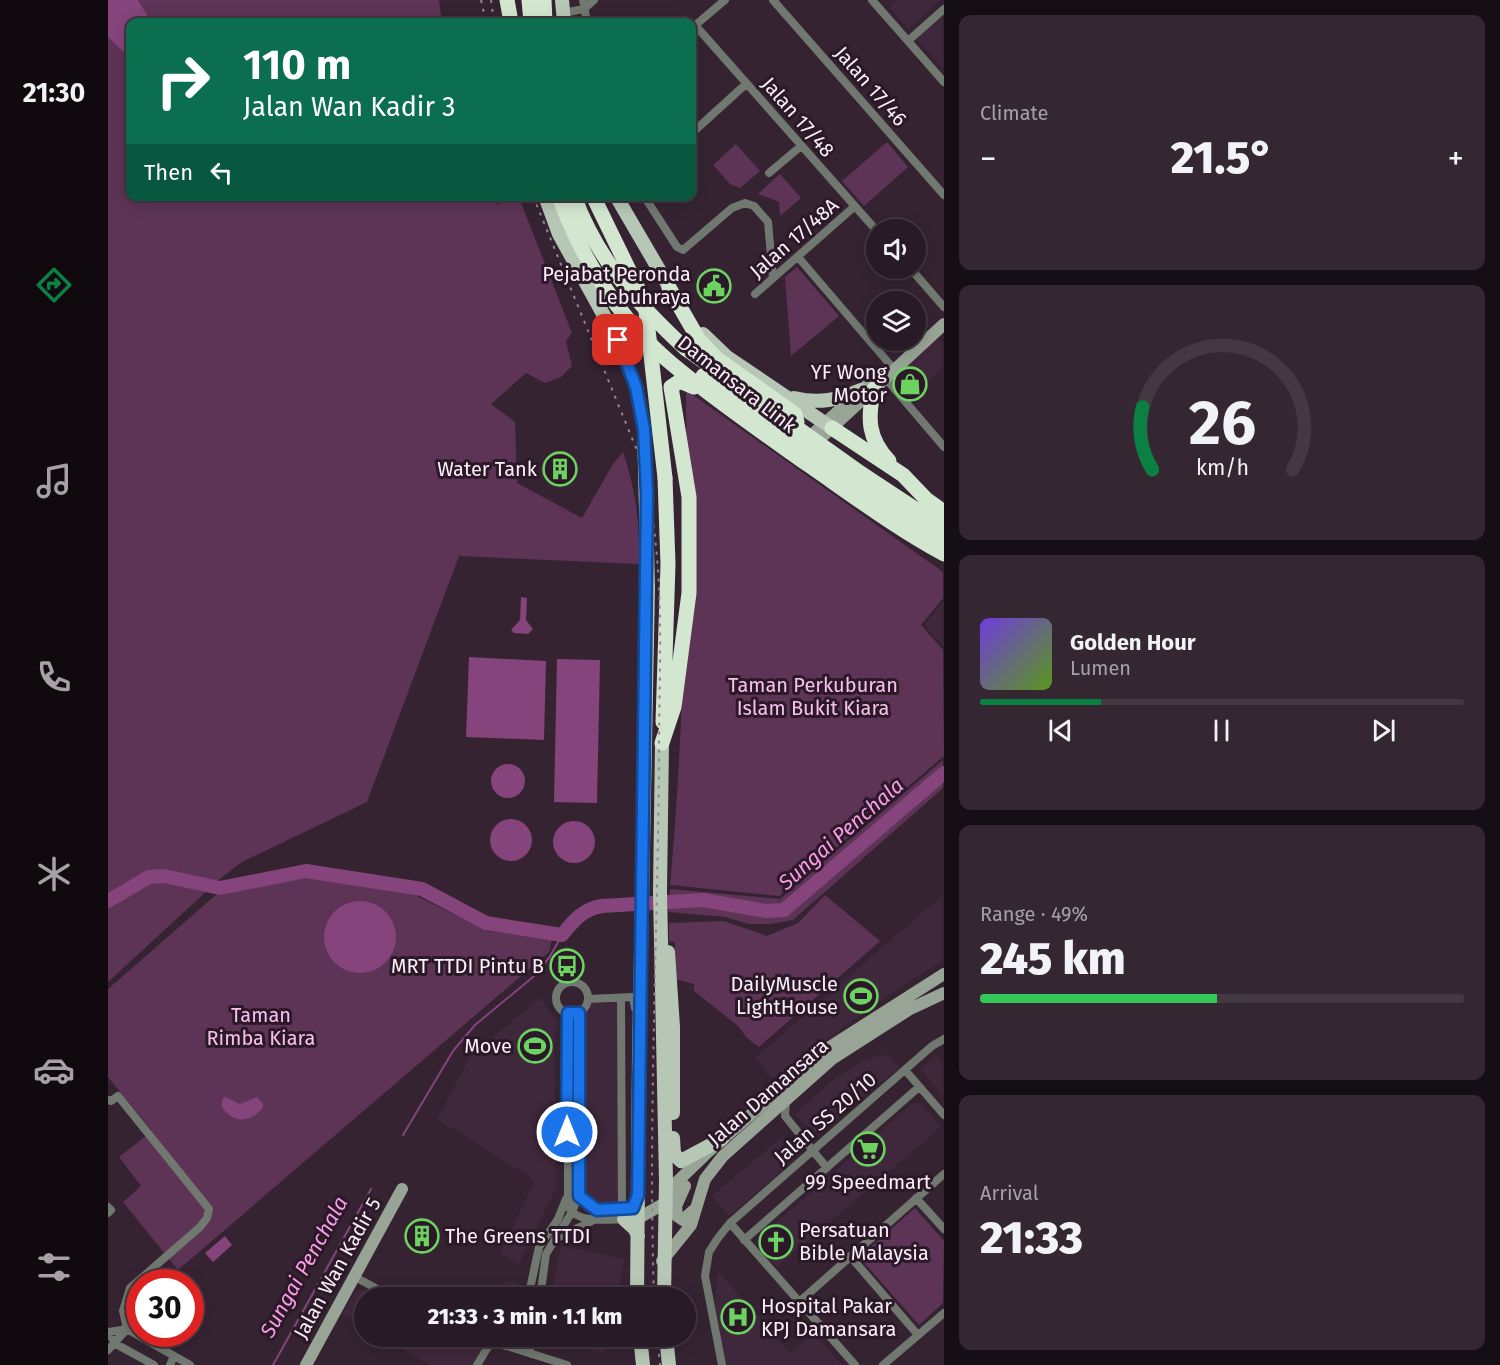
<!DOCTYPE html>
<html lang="en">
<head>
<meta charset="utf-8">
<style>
	:root { --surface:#281a26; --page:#342732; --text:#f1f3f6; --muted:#a5a1a7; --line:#443843; --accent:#0b8043 }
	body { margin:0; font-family:"Fira Sans",sans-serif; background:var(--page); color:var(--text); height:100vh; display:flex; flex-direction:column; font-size:22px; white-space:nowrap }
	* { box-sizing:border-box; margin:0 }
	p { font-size:20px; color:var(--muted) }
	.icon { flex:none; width:33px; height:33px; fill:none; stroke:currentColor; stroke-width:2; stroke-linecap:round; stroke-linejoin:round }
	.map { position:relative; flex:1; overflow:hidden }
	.side { display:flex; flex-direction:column; gap:15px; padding:15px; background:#160e15; width:556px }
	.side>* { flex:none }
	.guide { position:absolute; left:18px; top:18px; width:570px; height:183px; border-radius:12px; box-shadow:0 3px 15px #0003,0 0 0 2px var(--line); background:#0b6e4f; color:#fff; overflow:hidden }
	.fabs { position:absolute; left:758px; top:219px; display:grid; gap:12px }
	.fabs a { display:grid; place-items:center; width:60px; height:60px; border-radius:50%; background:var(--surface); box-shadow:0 3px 15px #0003,0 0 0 2px var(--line); font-size:30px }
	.speed { position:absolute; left:18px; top:1269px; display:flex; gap:12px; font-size:30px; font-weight:700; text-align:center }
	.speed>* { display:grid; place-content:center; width:78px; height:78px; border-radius:50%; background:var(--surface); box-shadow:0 3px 15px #0003,0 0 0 2px var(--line); line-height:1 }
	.speed .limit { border:9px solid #d22; background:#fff; color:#111 }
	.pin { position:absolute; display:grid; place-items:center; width:51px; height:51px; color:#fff; margin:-26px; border-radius:12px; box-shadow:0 3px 9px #0006 }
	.me { position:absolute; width:66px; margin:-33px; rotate:0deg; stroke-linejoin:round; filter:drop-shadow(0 0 4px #0008) }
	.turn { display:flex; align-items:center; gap:21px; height:126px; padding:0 18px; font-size:27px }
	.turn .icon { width:78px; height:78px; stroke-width:2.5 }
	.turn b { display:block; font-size:42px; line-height:51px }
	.then { display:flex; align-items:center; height:57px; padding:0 18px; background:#0003; gap:12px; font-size:22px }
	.big { font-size:45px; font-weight:800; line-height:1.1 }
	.side .tile { flex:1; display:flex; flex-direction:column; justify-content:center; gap:9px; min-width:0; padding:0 21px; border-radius:12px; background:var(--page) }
	.side .dial { align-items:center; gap:0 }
	.dial svg { height:156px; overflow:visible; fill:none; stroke:var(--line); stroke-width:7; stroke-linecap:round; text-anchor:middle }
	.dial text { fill:var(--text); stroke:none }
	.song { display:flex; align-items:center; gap:18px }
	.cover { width:72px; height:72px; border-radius:9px; background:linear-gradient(135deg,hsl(260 70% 55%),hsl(90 70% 35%)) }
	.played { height:6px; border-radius:3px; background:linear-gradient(90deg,var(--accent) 25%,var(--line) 25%) }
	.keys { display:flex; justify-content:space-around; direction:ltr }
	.heat { display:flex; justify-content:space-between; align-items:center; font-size:33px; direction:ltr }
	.charge { height:9px; border-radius:4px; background:linear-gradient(90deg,#34c759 49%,var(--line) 0) }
	.trip { position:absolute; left:246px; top:1287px; width:342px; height:60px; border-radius:30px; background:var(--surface); box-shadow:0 3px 15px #0003,0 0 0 2px var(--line); font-weight:800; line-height:60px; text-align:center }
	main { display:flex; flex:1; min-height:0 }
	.tab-bar { display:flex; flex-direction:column; width:108px; justify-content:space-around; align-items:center; background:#100a0f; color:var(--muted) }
	.tab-bar .icon { width:42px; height:42px }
	.tab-bar .current { color:var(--accent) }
	.tab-bar b { font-size:27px; color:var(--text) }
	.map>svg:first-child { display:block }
	.built { fill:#40283c }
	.green { fill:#5d3456 }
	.water { fill:#85447c }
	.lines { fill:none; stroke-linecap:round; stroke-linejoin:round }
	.stream { stroke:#85447c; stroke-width:2 }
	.river { stroke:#85447c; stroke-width:14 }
	.street { stroke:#70786f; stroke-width:8 }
	.secondary { stroke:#98a596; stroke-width:12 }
	.primary { stroke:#b7c7b5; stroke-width:14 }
	.highway { stroke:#d3e7d0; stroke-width:15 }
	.rail { stroke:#948591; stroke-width:2; stroke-dasharray:3 6; stroke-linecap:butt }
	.highway-bridge { stroke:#d3e7d0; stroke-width:15 }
	.route-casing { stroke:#114b97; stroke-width:15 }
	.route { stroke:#1a73e8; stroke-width:10 }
	.labels { text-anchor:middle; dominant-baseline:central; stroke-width:6; stroke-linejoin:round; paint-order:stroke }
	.street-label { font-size:20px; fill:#fceff9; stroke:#2b1928 }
	.poi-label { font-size:20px; fill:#fceff9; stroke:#2b1928; text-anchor:end }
	.park-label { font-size:20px; fill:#f9c0ee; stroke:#2b1928 }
	.water-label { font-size:21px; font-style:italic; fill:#f99ce9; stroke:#2b1928 }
</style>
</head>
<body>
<main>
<nav class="tab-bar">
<b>21:30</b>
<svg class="icon current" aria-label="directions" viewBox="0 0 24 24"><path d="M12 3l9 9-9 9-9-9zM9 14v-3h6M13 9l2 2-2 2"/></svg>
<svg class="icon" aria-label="music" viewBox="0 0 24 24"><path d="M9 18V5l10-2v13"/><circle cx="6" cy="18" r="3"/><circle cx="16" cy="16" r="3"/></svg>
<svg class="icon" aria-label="phone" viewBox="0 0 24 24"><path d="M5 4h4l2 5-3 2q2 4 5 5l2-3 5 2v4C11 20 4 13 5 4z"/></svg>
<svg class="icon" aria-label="climate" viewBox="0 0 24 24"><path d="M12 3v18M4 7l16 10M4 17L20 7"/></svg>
<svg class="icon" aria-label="car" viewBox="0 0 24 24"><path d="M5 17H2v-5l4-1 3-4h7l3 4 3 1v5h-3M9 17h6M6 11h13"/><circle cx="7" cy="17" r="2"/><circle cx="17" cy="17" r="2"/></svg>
<svg class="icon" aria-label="filters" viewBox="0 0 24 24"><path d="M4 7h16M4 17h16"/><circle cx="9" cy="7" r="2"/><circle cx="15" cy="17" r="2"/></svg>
</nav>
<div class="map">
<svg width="836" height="1365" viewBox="0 0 836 1365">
	<rect width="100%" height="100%" fill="#352332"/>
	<path class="built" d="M 789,0 L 832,0 L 800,29 L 781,7 Z
		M 835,15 L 835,69 L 809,39 Z
		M 830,338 L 835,344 L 835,368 L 799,398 L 783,379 Z
		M 835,602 L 835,646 L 816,625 Z
		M 835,895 L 835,961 L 787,990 L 664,1079 L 647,1058 Z
		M 432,998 L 449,1022 L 446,1036 L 448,1188 L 411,1264 L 392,1254 L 427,1180 L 329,1119 L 362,1057 Z
		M 485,1000 L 512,1000 L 512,1207 L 489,1207 L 474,1194 L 473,1017 Z
		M 772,1055 L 782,1056 L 791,1067 L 707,1137 L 687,1114 L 727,1078 L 752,1062 Z
		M 828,1055 L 835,1063 L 835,1096 L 812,1069 Z
		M 805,1103 L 814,1104 L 833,1127 L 669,1267 L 651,1246 L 650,1239 Z
		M 675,1136 L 692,1155 L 621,1216 L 604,1196 Z
		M 453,1246 L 517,1259 L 509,1297 L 443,1297 Z
		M 610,1271 L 682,1354 L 706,1333 L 734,1365 L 617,1365 L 607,1301 Z
		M 404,1281 L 420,1290 L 417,1297 L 352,1298 L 358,1293 Z
		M 258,1289 L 274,1297 L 256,1298 L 256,1327 L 234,1314 L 247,1292 Z
		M 273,1337 L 355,1337 L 372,1343 L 374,1352 L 366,1365 L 322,1365 Z
		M 436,1337 L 436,1336 L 500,1337 L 497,1353 L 435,1341 Z"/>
	<path class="green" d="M 0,0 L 331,0 L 334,22 L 22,22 L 22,196 L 385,196 L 388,204 L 412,200 L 464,333 L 458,341 L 464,366 L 453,377 L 437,383 L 418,373 L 383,404 L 407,422 L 409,483 L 474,518 L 505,464 L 515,452 C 528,492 532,522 531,564 L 351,556 L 259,802 L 134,862 L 113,878 L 0,982 Z
		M 779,142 L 800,167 L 756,206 L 734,181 Z
		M 628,144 L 652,171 L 632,188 L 622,184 L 605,165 Z
		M 672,174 L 693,198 L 672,216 L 671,202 L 650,194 Z
		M 689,267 L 731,316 L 683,356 L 677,277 Z
		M 578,390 L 835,572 L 835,598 L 813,625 L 835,650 L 836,756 L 671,896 L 562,885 C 577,721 579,556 578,390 Z
		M 835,760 L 835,788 L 685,920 L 663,924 L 641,924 L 617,917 L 560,912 L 562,889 L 672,899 Z
		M 200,875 L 303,893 L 379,931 L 444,938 L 441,952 L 70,1270 L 15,1202 L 33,1186 L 11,1157 L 44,1131 L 0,1077 L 0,989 L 110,893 Z
		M 717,895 L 772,941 L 651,1047 L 639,1038 L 630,1026 L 586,991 L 586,984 L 567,979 L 567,942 L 561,941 L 561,923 L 616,921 L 659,936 L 690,923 Z
		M 807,1208 L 836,1241 L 835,1303 L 811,1325 L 751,1257 Z"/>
	<path class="water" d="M 0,0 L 30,0 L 43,22 L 22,22 L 22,58 L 0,37 Z
		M 413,597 L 419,598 L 418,620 L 425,629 L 420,634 L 406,633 L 403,630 L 412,620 Z
		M 361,657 L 438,661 L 436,740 L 358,737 Z
		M 449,659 L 492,660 L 489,803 L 446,802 Z
		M383 781a17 17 0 1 1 34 0a17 17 0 1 1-34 0Z
		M382 840a21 21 0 1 1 42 0a21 21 0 1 1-42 0Z
		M445 842a21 21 0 1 1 42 0a21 21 0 1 1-42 0Z
		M216 937a36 36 0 1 1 72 0a36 36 0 1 1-72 0Z
		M 117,1097 L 132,1104 L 149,1097 L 155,1104 L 155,1107 C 143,1123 125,1124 114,1107 L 114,1100 Z
		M 117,1236 L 124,1245 L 105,1262 L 97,1253 Z"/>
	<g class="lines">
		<path class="stream" d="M 295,1135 L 345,1051 L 367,1025 L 425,977 L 441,958 L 454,935
			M 165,1365 L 263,1189"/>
		<path class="river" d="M 0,901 L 41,877 L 56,876 L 112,888 L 198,871 L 314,889 L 378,923 L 454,935 C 466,920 475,909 494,906 L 595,900 L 658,911 L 676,910 L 836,773"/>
		<path class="street" d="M 475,0 L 479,22
			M 665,0 L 836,195
			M 764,0 L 836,82
			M 455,13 L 476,9 L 486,0
			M 587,25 L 768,230
			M 584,28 L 617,0
			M 800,41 L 836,9
			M 584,133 L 638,84
			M 661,173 L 693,146
			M 536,196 L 569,247 L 575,250 L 624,208 L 637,203 L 646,206 L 660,222 L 665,278
			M 690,257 L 785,368
			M 802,268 L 836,307
			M 647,294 L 747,206
			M 778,379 L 836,447
			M448 998a16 16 0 1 1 32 0a16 16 0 1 1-32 0Z
			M 513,998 L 514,1210
			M 480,999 L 525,997 L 527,1008
			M 460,1013 L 460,1207 C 471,1225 502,1219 520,1219
			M 797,1070 L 836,1115
			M 0,1100 L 3,1101 L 10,1096 L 101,1209 L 99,1218 L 92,1227 L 22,1288 L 15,1311 L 19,1329
			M 678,1100 L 677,1116 L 719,1168
			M 471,1195 L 489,1210 L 521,1210 L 529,1201
			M 808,1198 L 836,1229
			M 0,1207 L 3,1210 L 0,1213
			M 622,1223 L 747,1365
			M 447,1239 L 486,1220
			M 636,1240 L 811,1087
			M 742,1256 L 810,1335
			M 247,1277 L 286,1298
			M 420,1298 L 431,1247 L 450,1219 L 458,1199
			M 432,1298 L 438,1254 L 464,1212 L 471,1195 L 471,1013
			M 691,1302 L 836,1174
			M 0,1332 L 8,1344 L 46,1365
			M 1,1332 L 19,1329 L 82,1365
			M 368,1336 L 459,1365
			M 417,1336 L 423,1354
			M 397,1346 L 402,1336
			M 0,1350 L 19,1329
			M 62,1365 L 66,1356
			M 369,1365 L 383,1342
			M 614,1365 L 597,1276 L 601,1252 L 610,1238 L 622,1223 L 824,1046 L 836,1039
			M 775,1365 L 836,1313"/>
		<path class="secondary" d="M 696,442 L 775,371
			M 703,447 L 836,324
			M 577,1186 L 568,1206 L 569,1216 L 575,1220 L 586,1210
			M 529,1219 L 557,1203 L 570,1181 L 600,1152 L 717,1050 L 836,974
			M 554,1261 L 583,1225 L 597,1179 L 615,1156 L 724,1059 L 802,1009 L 836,993
			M 198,1365 L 294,1189"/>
		<path class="primary" d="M 454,0 L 456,22
			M 437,196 L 451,234 L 510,341 L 528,387 L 536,429 L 540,588 L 531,1056 L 529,1298
			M 508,196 L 567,297
			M 595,334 L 619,357 L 724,428
			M 686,398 C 712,404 729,400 753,390
			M 554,743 L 552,892 L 558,1181 L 556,1298
			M 560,952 L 565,1027 L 565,1113
			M 565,1138 L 566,1154 L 573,1161 L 614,1139
			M 516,1219 L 527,1229 L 530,1236
			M 532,1336 L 535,1365
			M 558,1336 L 561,1365"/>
		<path class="highway" d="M 399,0 L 403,22
			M 421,0 L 423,22
			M 436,0 L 437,22
			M 451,196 C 473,258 513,322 564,364 C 607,400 654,432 699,464 C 744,495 788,528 836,554
			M 466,196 C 489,259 529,304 578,349
			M 561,288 L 591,340 L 608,358 L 687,414 L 689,422 L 683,430 L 679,430
			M 595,376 L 836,544
			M 766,389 C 759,418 760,439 781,461
			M 724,428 L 795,475 L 818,499 L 836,512
			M 754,474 L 836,528
			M 555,722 L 560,564 L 557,478
			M 554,743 L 566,707 L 581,593 L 581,497 L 563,387 L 572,381 L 586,387"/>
		<path class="rail" d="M 373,0 L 378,22
			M 383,0 L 386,22
			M 425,196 L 528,448 C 560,547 551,651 551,753 C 550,935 540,1116 546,1298
			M 549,1336 L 552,1365"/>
		<path class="highway-bridge" d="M 485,196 L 537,303 L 557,478
			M 578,349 L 754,474"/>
	</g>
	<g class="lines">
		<defs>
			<path id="route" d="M 459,1132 L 460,1013 L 471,1013 L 471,1196 L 489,1210 L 525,1208 L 530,1195 L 539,495 L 536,429 L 528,387 L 510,340"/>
		</defs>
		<use href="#route" class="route-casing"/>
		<use href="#route" class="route"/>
	</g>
	<defs>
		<symbol id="civic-ring" viewBox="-11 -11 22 22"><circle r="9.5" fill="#2b1928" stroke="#6cd362" stroke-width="1.5"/><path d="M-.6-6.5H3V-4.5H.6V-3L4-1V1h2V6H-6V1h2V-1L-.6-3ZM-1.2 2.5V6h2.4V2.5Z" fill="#6cd362"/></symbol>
		<symbol id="shop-ring" viewBox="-11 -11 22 22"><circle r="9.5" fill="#2b1928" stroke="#6cd362" stroke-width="1.5"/><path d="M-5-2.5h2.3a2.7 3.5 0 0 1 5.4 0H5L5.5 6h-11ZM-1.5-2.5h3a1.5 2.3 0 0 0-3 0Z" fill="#6cd362"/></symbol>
		<symbol id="building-ring" viewBox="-11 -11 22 22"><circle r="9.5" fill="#2b1928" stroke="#6cd362" stroke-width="1.5"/><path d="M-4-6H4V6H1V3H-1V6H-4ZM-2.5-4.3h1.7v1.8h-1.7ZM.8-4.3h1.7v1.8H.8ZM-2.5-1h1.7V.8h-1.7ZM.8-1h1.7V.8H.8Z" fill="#6cd362"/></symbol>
		<symbol id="bus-ring" viewBox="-11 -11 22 22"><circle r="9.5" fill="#2b1928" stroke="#6cd362" stroke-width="1.5"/><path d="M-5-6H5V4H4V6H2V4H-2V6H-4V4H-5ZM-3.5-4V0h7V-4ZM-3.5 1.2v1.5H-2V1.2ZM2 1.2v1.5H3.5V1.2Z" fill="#6cd362"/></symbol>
		<symbol id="stadium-ring" viewBox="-11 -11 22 22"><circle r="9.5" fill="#2b1928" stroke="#6cd362" stroke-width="1.5"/><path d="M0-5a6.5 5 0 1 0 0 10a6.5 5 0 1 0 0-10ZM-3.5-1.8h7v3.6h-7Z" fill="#6cd362"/></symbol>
		<symbol id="supermarket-ring" viewBox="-11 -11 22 22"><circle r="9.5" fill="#2b1928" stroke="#6cd362" stroke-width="1.5"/><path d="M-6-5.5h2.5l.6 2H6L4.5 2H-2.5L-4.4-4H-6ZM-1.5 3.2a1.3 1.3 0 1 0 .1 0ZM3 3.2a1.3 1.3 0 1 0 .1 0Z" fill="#6cd362"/></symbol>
		<symbol id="church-ring" viewBox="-11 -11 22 22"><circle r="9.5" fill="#2b1928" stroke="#6cd362" stroke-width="1.5"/><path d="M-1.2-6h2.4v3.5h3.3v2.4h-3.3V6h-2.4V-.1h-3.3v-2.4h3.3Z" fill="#6cd362"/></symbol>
		<symbol id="hospital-ring" viewBox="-11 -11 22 22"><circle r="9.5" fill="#2b1928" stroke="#6cd362" stroke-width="1.5"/><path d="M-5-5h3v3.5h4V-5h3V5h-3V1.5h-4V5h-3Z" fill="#6cd362"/></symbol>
	</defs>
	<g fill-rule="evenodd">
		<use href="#civic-ring" x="587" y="267" width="38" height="38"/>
		<use href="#shop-ring" x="783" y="365" width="38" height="38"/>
		<use href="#building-ring" x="433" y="450" width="38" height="38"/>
		<use href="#bus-ring" x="440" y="947" width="38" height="38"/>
		<use href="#stadium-ring" x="734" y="977" width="38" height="38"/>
		<use href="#stadium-ring" x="408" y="1027" width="38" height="38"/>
		<use href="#supermarket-ring" x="741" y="1130" width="38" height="38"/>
		<use href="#building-ring" x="295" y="1217" width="38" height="38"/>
		<use href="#church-ring" x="649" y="1223" width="38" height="38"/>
		<use href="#hospital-ring" x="611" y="1298" width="38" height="38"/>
	</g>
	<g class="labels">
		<g class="street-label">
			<text transform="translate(763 86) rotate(49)">Jalan 17/46</text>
			<text transform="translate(690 117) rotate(49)">Jalan 17/48</text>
			<text transform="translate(686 238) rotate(-41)">Jalan 17/48A</text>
			<text transform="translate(629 384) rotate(38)">Damansara Link</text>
			<text transform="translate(660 1092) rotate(-41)">Jalan Damansara</text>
			<text transform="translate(717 1118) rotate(-41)">Jalan SS 20/10</text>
			<text transform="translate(229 1268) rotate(-61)">Jalan Wan Kadir 5</text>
		</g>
		<g class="poi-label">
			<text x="583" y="274">Pejabat Peronda<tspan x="583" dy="23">Lebuhraya</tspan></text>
			<text x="779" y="372">YF Wong<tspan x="779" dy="23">Motor</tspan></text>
			<text x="429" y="469">Water Tank</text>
			<text x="436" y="966">MRT TTDI Pintu B</text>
			<text x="730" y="984">DailyMuscle<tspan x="730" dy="23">LightHouse</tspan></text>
			<text x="404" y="1046">Move</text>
			<text x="760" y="1182" text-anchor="middle">99 Speedmart</text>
			<text x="691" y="1230" text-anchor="start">Persatuan<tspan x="691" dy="23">Bible Malaysia</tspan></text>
			<text x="337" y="1236" text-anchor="start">The Greens TTDI</text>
			<text x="653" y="1306" text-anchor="start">Hospital Pakar<tspan x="653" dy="23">KPJ Damansara</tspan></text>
		</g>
		<g class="park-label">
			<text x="705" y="685">Taman Perkuburan<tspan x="705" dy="23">Islam Bukit Kiara</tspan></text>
			<text x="153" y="1015">Taman<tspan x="153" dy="23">Rimba Kiara</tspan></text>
		</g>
		<g class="water-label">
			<text transform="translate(733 834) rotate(-41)">Sungai Penchala</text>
			<text transform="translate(196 1267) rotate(-61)">Sungai Penchala</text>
		</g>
	</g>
</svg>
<div class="fabs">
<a><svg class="icon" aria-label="sound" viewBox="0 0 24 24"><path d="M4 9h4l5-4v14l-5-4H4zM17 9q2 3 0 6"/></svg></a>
<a><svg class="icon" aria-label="layers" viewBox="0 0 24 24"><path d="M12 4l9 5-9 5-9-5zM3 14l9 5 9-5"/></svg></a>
</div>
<div class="speed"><div class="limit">30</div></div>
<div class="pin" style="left:510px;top:340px;background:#d93025"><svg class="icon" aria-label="arrive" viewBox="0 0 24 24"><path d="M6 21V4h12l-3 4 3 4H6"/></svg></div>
<svg class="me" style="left:459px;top:1132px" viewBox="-20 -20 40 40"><circle r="17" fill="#1a73e8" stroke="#fff" stroke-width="3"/><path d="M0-11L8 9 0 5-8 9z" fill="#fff"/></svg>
<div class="trip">21:33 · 3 min · 1.1 km</div>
<div class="guide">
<div class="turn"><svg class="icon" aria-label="right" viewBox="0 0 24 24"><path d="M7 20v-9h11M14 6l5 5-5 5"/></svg><div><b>110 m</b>Jalan Wan Kadir 3</div></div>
<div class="then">Then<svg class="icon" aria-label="left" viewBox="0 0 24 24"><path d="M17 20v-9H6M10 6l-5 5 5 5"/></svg></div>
</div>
</div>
<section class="side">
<div class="tile"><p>Climate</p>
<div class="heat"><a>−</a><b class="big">21.5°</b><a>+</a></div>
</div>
<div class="tile dial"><svg viewBox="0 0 100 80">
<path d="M14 69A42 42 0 1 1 86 69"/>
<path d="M14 69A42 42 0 0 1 9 37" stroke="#0b8043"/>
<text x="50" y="56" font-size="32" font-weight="700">26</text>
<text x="50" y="72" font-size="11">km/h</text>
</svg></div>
<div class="tile">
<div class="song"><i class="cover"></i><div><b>Golden Hour</b><p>Lumen</p></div></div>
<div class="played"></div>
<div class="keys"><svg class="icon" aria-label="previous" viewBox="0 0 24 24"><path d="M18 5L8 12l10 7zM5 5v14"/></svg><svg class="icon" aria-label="pause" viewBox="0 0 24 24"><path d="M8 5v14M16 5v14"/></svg><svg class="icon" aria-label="next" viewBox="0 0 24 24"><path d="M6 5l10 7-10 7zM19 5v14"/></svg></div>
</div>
<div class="tile"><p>Range · 49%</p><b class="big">245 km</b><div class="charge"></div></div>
<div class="tile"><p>Arrival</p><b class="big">21:33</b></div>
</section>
</main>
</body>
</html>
